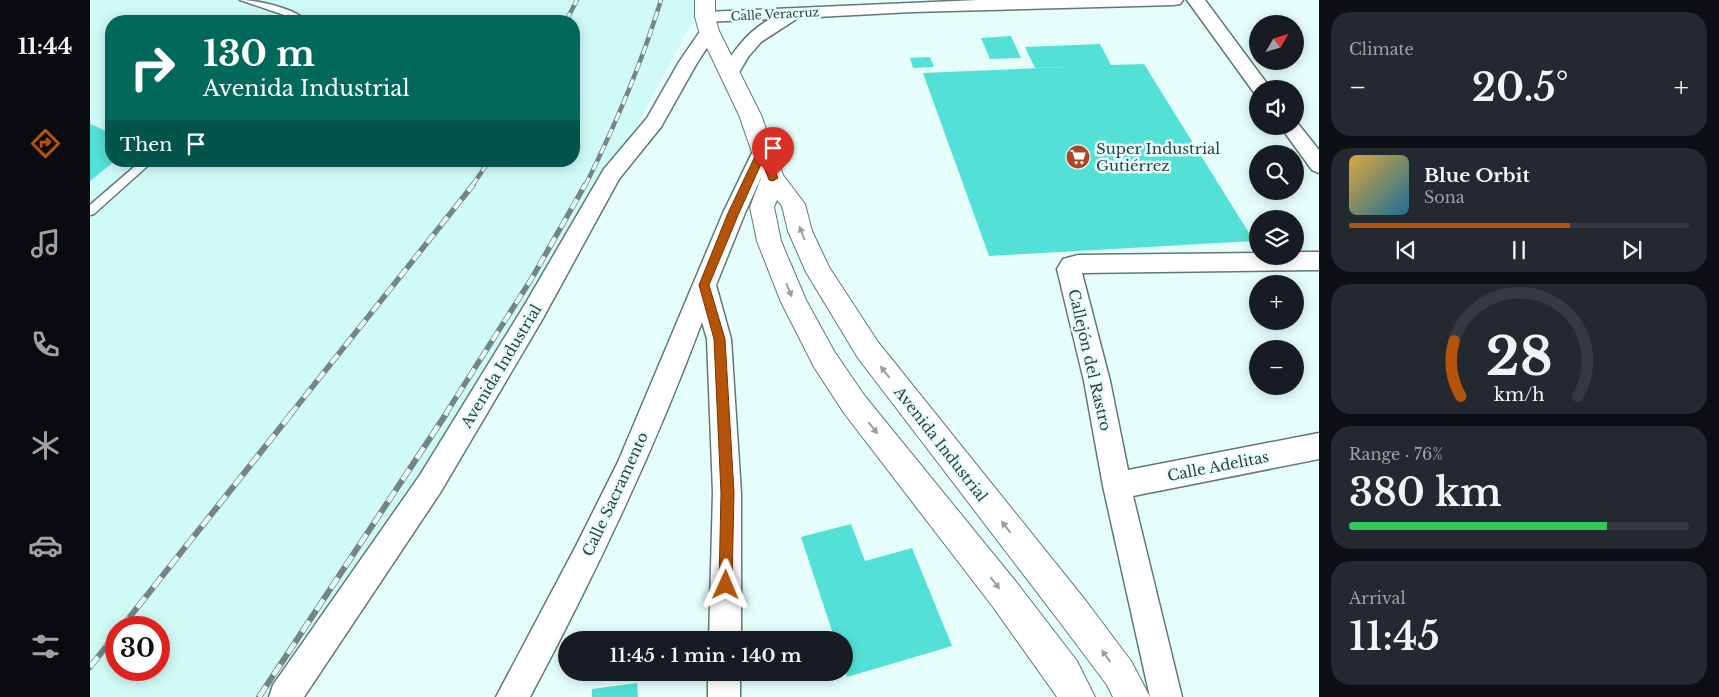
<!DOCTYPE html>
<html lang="en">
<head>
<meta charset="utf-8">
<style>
	:root { --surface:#171b24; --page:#242831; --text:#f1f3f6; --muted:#9ea1a6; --line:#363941; --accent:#b45309 }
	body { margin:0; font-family:"Libre Baskerville",serif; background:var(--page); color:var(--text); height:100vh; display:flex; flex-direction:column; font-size:19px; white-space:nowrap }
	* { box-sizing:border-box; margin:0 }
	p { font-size:16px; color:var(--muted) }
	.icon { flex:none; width:28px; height:28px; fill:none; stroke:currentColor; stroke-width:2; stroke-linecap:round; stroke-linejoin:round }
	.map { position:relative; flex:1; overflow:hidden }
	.details { display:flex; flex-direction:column; gap:12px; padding:12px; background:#0d0f14; width:400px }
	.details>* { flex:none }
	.hud { position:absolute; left:15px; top:15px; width:475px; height:152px; border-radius:20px; box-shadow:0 2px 12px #0003; background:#00695c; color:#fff; overflow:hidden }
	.needle { width:32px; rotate:52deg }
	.controls { position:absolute; left:1159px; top:15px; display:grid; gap:10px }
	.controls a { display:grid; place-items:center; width:55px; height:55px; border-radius:50%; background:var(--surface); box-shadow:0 2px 12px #0003; font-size:25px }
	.speed { position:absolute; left:15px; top:616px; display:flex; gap:10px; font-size:25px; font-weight:700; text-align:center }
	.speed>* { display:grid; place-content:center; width:65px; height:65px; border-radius:50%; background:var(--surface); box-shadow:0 2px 12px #0003; line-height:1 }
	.speed .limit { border:8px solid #d22; background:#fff; color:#111 }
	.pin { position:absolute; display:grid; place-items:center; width:42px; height:42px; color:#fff; margin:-51px -21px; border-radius:50% 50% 50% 0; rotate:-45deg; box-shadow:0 0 5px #0007 }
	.pin .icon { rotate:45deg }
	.me { position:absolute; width:55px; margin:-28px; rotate:1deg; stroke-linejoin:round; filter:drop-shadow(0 0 4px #0008) }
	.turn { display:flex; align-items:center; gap:18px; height:105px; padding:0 15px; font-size:22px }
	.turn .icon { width:65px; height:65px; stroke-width:2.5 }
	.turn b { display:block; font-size:35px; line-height:42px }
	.then { display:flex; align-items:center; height:48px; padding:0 15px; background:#0003; gap:10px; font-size:19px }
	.big { font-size:38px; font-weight:600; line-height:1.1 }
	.details .widget { flex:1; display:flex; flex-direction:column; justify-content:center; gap:8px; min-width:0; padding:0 18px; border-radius:20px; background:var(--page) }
	.details .dial { align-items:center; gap:0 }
	.dial svg { height:130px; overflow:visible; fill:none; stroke:var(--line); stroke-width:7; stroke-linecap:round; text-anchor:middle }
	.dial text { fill:var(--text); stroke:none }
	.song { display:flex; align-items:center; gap:15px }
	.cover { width:60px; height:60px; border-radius:8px; background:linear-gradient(135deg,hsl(40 70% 55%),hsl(200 70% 35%)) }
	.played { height:5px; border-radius:2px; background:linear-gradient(90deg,var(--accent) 65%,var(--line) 65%) }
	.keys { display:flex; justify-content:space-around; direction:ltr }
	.heat { display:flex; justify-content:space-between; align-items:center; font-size:28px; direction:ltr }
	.charge { height:8px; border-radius:4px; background:linear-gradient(90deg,#34c759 76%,var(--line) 0) }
	.trip { position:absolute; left:468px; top:631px; width:295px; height:50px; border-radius:25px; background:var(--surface); box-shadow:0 2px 12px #0003; font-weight:600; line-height:50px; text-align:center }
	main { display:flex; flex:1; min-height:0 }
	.tab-bar { display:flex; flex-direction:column; width:90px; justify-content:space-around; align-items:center; background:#090b0e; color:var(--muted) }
	.tab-bar .icon { width:35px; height:35px }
	.tab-bar .selected { color:var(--accent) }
	.tab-bar b { font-size:22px; color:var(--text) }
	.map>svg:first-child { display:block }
	.built { fill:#d0faf6; fill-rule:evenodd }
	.building { fill:#53e1d7 }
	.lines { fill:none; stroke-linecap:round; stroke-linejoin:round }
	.lane-casing { stroke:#5d7a77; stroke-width:3 }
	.street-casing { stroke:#5d7a77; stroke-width:3 }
	.secondary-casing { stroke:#5d7a77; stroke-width:2 }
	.lane { fill:#fff; fill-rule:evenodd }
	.street { fill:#fff; fill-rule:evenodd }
	.secondary { fill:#fff; fill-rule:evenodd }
	.rail-far2-casing { stroke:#748584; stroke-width:4.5 }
	.rail-far1-casing { stroke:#748584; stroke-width:5.5 }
	.rail-casing { stroke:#748584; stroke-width:6 }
	.rail-far2 { stroke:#e5fefb; stroke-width:3; stroke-dasharray:9; stroke-linecap:butt }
	.rail-far1 { stroke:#e5fefb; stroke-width:4; stroke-dasharray:11; stroke-linecap:butt }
	.rail { stroke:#e5fefb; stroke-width:4.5; stroke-dasharray:13; stroke-linecap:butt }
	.oneway { fill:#989f9e }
	.route { fill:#b45309; stroke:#753606 }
	.labels { text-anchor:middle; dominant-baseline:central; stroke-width:5; stroke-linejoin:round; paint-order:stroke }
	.far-street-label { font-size:12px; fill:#323f3e; stroke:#e5fefb }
	.poi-label { font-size:15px; fill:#323f3e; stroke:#e5fefb; text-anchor:start }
	.street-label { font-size:15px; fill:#323f3e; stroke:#e5fefb }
</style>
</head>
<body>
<main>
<nav class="tab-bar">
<b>11:44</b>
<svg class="icon selected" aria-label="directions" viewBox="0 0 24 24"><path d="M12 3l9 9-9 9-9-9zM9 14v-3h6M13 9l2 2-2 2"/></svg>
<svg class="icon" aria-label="music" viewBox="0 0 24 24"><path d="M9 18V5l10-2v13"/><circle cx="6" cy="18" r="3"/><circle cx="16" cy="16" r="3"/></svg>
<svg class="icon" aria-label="phone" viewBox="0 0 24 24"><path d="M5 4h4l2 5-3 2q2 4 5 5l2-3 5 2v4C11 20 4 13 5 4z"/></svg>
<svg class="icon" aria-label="climate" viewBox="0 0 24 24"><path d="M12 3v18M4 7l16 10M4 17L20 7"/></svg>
<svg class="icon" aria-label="car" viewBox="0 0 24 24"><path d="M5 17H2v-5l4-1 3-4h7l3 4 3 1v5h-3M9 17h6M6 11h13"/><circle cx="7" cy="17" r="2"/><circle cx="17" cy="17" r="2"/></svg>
<svg class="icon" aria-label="filters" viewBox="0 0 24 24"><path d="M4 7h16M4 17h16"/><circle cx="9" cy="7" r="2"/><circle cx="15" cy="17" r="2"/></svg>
</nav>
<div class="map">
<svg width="1229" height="697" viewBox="0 0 1229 697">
	<rect width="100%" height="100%" fill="#e5fefb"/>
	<path class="built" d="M 0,0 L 605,0 L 604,18 L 474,262 L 213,697 L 0,697 ZM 21,21 L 484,21 L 484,161 L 21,161 ZM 26,628 L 69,628 L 69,670 L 26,670 Z"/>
	<path class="building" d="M 921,36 L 931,58 L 900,59 L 891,38 Z
		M 1010,44 L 1021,65 L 1054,64 L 1164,241 L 899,256 L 833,73 L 975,67 L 945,68 L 935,47 Z
		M 840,57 L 844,67 L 823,68 L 820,58 Z
		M 0,124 L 21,133 L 21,161 L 25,161 L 0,181 Z
		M 761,524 L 775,561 L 822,548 L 862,646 L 757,677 L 754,666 L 754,640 L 745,640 L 711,537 Z
		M 547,683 L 548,697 L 502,697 L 502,689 Z"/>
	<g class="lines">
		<defs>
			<path id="lane" d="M 150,0 C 167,0 205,8 216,21 L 207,21 L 203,18 Z
				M 51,161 L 63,161 L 4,214 L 0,215 L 0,205 Z"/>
			<path id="street" d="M 888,0 L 1093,0 L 1090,4 L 1084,5 L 822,12 L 708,18 L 671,42 L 658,57 L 647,76 L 640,78 L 633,76 L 631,72 C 644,50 657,32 680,19 L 615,22 L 609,21 L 606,17 L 609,13 L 615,12 Z
				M 1097,0 L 1115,0 L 1181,89 L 1168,89 L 1168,94 L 1165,94 Z
				M 619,25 L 625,27 L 628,31 L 607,63 L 571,127 L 529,179 L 452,320 L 350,493 L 214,697 L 179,697 L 183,685 L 330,475 L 434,306 L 514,169 L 557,118 L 589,62 L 613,27 Z
				M 1205,120 L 1229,150 L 1229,173 L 1222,170 L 1190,126 L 1205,126 Z
				M 673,144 L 680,146 L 683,151 L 655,213 L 626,285 L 641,339 L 651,493 L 651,640 L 619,640 L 623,493 L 617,339 L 612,322 C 564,451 505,575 440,697 L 406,697 L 486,546 L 528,462 L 633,213 L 663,151 L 666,146 Z
				M 1205,252 L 1229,252 L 1229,270 L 992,273 L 1020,381 L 1038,470 L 1229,433 L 1229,459 L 1043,496 L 1092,697 L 1060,697 L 1013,486 L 994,381 L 967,269 L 973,259 L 988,255 L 1168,253 L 1168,256 L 1205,256 Z
				M 618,672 L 650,672 L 650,697 L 618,697 Z"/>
			<path id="secondary" d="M 605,0 L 625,0 L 625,17 L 629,31 L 671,115 L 693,175 L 715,204 L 722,231 L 739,267 L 788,342 L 996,601 L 1041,661 L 1060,697 L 1023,697 L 1017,685 L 972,625 L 768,358 L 716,272 L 698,231 L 692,206 L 687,200 L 684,207 L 691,241 L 716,300 L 744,351 L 774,395 L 927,583 L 987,661 L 1005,697 L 967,697 L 903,607 L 754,413 L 724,367 L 691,302 L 667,241 L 660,207 L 671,178 L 649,115 L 609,31 L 605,17 Z"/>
		</defs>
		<use href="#lane" class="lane-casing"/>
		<use href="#street" class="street-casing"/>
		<use href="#secondary" class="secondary-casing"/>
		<use href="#lane" class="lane"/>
		<use href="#street" class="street"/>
		<use href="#secondary" class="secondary"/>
		<defs>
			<path id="rail-far2" d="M 476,21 L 487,0
				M 382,186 L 399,161
				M 495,186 C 525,126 551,65 571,0"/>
			<path id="rail-far1" d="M 200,415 L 383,185
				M 355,415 L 442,278 L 495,185"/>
			<path id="rail" d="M 31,628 L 201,414
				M 0,667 L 26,634
				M 169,697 L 356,414"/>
		</defs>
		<use href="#rail-far2" class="rail-far2-casing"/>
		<use href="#rail-far1" class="rail-far1-casing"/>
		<use href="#rail" class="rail-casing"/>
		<use href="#rail-far2" class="rail-far2"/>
		<use href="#rail-far1" class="rail-far1"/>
		<use href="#rail" class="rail"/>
	</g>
	<defs><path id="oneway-solid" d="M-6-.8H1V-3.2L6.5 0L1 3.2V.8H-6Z" transform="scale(1.25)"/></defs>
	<g class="oneway">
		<use href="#oneway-solid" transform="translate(712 233) rotate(-111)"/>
		<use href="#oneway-solid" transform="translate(699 290) rotate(68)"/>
		<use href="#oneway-solid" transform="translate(795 372) rotate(-128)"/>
		<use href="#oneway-solid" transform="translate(783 428) rotate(52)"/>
		<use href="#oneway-solid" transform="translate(916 527) rotate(-128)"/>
		<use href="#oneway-solid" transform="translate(905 583) rotate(52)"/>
		<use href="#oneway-solid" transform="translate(1016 656) rotate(-126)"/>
	</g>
	<path class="route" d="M 673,147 L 677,150 L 688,178 L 683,181 L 679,180 L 672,162 L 649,213 L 619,285 L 635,339 L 644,493 L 642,585 L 640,590 L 636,592 L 631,590 L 629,585 L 631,493 L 624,339 L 609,285 L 638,213 L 668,150 Z"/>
	<defs>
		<symbol id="supermarket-disc" viewBox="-11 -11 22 22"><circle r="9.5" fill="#ac4521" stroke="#e5fefb"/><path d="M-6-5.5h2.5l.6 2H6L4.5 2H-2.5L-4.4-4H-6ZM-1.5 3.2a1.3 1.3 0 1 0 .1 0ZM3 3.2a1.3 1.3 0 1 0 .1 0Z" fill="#fff"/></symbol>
	</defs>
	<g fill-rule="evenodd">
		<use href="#supermarket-disc" x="974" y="143" width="28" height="28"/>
	</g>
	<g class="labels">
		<g class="far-street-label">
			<text transform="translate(685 14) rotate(-3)">Calle Veracruz</text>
		</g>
		<g class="poi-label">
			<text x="1006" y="148">Super Industrial<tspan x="1006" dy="17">Gutiérrez</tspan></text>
		</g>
		<g class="street-label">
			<text transform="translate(1000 360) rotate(77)">Callejón del Rastro</text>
			<text transform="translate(411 366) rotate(-59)">Avenida Industrial</text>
			<text transform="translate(851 444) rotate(52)">Avenida Industrial</text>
			<text transform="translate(1128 466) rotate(-11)">Calle Adelitas</text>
			<text transform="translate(525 494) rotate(-65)">Calle Sacramento</text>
		</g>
	</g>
</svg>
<div class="controls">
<a><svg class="needle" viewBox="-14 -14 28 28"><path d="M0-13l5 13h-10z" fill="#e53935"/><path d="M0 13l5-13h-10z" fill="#9ea1a6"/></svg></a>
<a><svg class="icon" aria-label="sound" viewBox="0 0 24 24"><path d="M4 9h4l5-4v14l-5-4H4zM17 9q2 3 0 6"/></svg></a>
<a><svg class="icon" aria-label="search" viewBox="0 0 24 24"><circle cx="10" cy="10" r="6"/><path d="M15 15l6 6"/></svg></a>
<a><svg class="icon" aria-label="layers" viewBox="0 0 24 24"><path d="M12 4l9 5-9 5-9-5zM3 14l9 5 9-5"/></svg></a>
<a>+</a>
<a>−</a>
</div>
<div class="speed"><div class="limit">30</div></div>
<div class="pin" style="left:683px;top:178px;background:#d93025"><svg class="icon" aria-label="arrive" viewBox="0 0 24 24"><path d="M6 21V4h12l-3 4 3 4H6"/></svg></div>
<svg class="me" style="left:636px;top:585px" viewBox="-20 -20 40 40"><path d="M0-17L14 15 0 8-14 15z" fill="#b45309" stroke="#fff" stroke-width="4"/></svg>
<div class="trip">11:45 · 1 min · 140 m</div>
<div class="hud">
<div class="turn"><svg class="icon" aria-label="right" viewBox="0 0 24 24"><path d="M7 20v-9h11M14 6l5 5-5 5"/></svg><div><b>130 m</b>Avenida Industrial</div></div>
<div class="then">Then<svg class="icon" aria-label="arrive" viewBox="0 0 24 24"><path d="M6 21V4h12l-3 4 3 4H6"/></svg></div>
</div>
</div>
<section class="details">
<div class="widget"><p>Climate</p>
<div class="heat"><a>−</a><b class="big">20.5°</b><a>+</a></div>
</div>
<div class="widget">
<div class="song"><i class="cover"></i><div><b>Blue Orbit</b><p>Sona</p></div></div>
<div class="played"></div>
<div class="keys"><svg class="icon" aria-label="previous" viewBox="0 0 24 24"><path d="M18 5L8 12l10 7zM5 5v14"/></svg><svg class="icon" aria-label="pause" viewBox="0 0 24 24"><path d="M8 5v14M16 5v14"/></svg><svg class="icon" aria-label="next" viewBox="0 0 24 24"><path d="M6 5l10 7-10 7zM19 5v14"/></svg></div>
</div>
<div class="widget dial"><svg viewBox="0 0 100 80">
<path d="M14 69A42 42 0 1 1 86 69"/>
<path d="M14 69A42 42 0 0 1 10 35" stroke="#b45309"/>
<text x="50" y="56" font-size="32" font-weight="700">28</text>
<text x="50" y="72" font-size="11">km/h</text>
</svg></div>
<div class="widget"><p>Range · 76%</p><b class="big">380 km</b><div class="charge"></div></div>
<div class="widget"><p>Arrival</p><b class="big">11:45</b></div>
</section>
</main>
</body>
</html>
